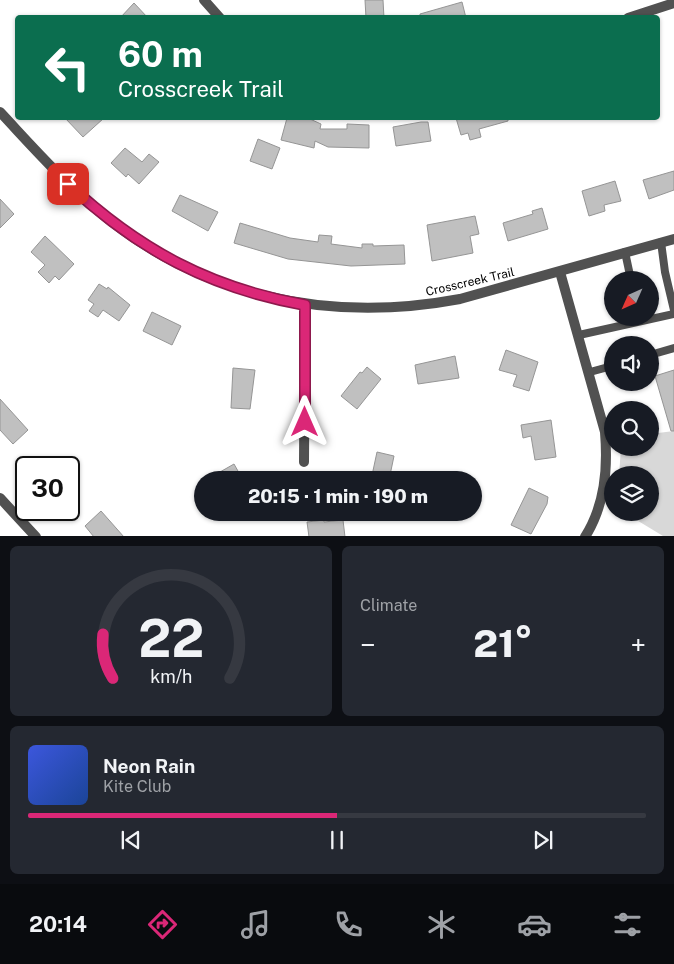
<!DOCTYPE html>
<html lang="en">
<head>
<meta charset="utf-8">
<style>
	:root { --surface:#171b24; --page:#242831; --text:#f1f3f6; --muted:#9ea1a6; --line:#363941; --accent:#db2777 }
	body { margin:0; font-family:"Public Sans",sans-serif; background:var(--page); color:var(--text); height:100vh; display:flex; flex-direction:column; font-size:19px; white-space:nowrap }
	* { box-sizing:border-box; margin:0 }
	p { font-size:16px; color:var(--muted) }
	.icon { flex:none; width:28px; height:28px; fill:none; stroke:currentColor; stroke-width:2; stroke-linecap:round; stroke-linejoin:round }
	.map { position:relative; height:536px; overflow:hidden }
	.panel { display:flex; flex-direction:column; gap:10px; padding:10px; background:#0d0f14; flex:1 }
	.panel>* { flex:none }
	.hud { position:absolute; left:15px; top:15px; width:645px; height:105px; border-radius:5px; box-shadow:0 1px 4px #0004; background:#0b6e4f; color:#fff; overflow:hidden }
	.needle { width:32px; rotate:225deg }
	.tools { position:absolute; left:604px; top:271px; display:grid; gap:10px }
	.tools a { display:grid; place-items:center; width:55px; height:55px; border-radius:50%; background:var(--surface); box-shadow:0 1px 4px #0004; font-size:25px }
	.speed { position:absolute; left:15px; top:456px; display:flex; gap:10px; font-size:25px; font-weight:700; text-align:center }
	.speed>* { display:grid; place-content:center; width:65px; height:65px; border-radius:50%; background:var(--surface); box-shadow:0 1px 4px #0004; line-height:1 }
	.speed .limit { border:2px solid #111; border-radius:8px; background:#fff; color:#111 }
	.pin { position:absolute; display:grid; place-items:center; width:42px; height:42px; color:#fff; margin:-21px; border-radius:10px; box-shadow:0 2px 8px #0006 }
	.me { position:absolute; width:55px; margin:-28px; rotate:0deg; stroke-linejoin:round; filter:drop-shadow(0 0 4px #0008) }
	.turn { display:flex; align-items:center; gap:18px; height:105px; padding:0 20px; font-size:22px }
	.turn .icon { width:65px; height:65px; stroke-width:2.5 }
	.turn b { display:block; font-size:35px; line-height:42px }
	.big { font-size:38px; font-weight:800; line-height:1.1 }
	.panel .card { flex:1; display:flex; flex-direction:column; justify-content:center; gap:8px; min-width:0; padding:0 18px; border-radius:8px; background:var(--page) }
	.panel .dial { align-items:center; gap:0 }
	.dial svg { height:130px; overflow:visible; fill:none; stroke:var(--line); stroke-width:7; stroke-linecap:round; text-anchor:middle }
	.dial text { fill:var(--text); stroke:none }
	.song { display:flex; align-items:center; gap:15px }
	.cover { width:60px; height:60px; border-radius:8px; background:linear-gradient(135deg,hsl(230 70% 55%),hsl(220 70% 35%)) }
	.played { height:5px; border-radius:2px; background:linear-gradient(90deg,var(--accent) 50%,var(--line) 50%) }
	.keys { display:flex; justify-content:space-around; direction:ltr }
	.heat { display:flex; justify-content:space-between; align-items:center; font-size:28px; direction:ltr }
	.panel .tiles { flex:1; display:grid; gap:10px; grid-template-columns:1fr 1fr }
	.card:last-child { grid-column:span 2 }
	.trip { position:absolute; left:194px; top:471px; width:288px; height:50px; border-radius:25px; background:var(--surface); box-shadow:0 1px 4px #0004; font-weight:800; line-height:50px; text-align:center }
	.tabs { display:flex; height:80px; justify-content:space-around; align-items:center; background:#090b0e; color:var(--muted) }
	.tabs .icon { width:35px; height:35px }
	.tabs .selected { color:var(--accent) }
	.tabs b { font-size:22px; color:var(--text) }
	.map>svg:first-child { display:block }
	.green { fill:#d8d8d8 }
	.building { fill:#c0c0c0; stroke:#959595 }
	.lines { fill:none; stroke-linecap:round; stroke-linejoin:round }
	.service { stroke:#515151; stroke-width:8 }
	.minor { stroke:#515151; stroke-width:10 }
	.tertiary { stroke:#515151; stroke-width:10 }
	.route-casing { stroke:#8e194d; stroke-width:12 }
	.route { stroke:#db2777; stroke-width:9 }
	.labels { text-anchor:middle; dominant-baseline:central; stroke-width:4; stroke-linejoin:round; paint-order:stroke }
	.street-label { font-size:12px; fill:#000; stroke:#fff }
</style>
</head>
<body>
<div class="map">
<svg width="674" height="537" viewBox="0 0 674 537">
	<rect width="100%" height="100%" fill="#fff"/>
	<path class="green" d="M 674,431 L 674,536 L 663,536 L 625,513 L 650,512 L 650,475 L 619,475 L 621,448 L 650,448 L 650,434 Z"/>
	<path class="building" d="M 365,0 L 383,0 L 384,18 L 366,18 Z
		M 462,2 L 466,18 L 420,18 L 420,14 Z
		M 134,3 L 148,18 L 120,18 Z
		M 65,118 L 104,118 L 83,137 Z
		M 287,118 L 310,119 L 321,124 L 320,129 L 347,129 L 347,124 L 369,125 L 369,148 L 328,147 L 315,141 L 314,148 L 281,140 Z
		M 456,118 L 508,118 L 508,121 L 479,129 L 481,137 L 470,140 L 468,133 L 461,135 Z
		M 421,122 L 428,122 L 431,141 L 396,146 L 393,127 Z
		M 258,139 L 280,148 L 272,169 L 250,161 Z
		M 125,148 L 142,162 L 149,154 L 159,162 L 139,184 L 128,174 L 126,177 L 111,163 Z
		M 674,171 L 674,190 L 649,199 L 643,180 Z
		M 615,181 L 621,201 L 604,205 L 605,211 L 589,216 L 582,191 Z
		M 180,195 L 218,212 L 208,231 L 172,211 Z
		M 0,199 L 14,214 L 0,228 Z
		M 542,208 L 548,229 L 508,241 L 503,223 L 533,214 L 532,211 Z
		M 475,216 L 479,234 L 470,236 L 473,253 L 432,261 L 427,225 Z
		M 240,223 L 290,238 L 318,242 L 319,235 L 332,236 L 331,244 L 362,248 L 362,244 L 373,244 L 373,246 L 404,245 L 405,264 L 351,266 L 288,259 L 234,243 Z
		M 45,236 L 74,264 L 59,280 L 55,276 L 49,283 L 38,272 L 45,265 L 31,252 Z
		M 99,284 L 107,289 L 108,287 L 130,305 L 119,321 L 103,310 L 98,317 L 89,311 L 94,304 L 88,300 Z
		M 152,312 L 181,326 L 172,345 L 143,331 Z
		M 506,350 L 538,362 L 529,391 L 513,386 L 517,375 L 499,370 Z
		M 455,356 L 459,378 L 418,384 L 415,365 Z
		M 367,367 L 381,379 L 357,409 L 341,396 L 360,372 L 362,373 Z
		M 233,368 L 255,370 L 250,409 L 231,408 Z
		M 674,370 L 674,431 L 671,431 L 655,376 Z
		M 0,399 L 28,430 L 13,444 L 0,430 Z
		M 551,420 L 556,457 L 535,460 L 531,436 L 523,438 L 521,425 Z
		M 377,452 L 394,456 L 389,480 L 371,480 Z
		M 234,464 L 243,480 L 206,480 Z
		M 529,488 L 548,497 L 547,504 L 531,534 L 511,525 Z
		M 101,511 L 124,537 L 94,537 L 85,526 Z
		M 324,520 L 324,522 L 343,520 L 345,537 L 309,537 L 307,522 Z"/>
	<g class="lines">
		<path class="service" d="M 661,242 L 665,272 L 674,310
			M 625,252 L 631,280
			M 579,335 L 674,314
			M 650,355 L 674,348
			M 590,372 L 612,366"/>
		<path class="minor" d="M 204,0 L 220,18
			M 628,18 L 674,3
			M 560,272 L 605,432 C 608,469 605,505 585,537
			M 304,462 L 305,305
			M 0,498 L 36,537"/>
		<path class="tertiary" d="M 0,112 C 29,143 58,176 90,204 C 194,296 326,324 460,299 L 674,239"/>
	</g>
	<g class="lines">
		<defs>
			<path id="route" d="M 68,184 C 139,250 210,288 305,305 L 305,422"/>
		</defs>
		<use href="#route" class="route-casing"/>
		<use href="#route" class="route"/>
	</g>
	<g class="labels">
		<g class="street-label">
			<text transform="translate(470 282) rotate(-13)">Crosscreek Trail</text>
		</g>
	</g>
</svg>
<div class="tools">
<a><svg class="needle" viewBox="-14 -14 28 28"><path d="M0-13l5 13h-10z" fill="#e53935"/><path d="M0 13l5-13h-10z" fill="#9ea1a6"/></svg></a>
<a><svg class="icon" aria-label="sound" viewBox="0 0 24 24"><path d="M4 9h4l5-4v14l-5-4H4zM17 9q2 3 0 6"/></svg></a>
<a><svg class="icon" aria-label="search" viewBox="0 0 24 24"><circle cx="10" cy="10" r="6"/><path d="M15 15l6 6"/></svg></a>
<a><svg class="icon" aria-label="layers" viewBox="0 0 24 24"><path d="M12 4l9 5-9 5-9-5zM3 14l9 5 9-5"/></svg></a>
</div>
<div class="speed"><div class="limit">30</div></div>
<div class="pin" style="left:68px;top:184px;background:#d93025"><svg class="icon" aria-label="arrive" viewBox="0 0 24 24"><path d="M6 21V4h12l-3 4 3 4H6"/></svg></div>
<svg class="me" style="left:305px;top:422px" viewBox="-20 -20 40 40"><path d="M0-17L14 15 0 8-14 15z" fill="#db2777" stroke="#fff" stroke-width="4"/></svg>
<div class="trip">20:15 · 1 min · 190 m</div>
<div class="hud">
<div class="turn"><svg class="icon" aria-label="left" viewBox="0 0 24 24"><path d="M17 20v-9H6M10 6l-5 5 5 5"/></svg><div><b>60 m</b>Crosscreek Trail</div></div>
</div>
</div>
<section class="panel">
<div class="tiles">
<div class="card dial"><svg viewBox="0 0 100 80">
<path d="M14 69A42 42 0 1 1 86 69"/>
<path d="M14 69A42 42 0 0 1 8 42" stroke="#db2777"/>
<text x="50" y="56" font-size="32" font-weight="700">22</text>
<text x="50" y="72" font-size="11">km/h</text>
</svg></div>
<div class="card"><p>Climate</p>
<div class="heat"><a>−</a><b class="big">21°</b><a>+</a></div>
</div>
<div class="card">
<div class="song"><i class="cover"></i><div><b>Neon Rain</b><p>Kite Club</p></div></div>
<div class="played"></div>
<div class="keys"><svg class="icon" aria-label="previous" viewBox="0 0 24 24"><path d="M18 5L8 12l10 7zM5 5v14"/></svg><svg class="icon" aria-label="pause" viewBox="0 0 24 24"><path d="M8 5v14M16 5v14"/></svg><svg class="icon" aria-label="next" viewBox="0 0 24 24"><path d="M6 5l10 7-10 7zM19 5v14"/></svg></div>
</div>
</div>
</section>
<nav class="tabs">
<b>20:14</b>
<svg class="icon selected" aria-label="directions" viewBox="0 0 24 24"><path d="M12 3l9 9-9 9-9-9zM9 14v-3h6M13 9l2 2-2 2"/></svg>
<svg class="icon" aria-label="music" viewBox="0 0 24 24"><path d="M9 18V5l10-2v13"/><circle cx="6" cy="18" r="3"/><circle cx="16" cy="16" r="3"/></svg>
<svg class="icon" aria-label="phone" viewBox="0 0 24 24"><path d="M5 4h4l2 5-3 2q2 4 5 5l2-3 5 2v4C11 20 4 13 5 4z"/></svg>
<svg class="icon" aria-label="climate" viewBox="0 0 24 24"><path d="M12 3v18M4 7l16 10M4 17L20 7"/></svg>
<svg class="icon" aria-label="car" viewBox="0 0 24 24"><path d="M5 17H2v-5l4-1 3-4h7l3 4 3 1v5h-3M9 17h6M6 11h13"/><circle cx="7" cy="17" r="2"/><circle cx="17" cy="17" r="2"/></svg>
<svg class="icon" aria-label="filters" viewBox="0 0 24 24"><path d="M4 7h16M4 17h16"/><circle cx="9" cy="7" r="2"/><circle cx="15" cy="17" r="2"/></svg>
</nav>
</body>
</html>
